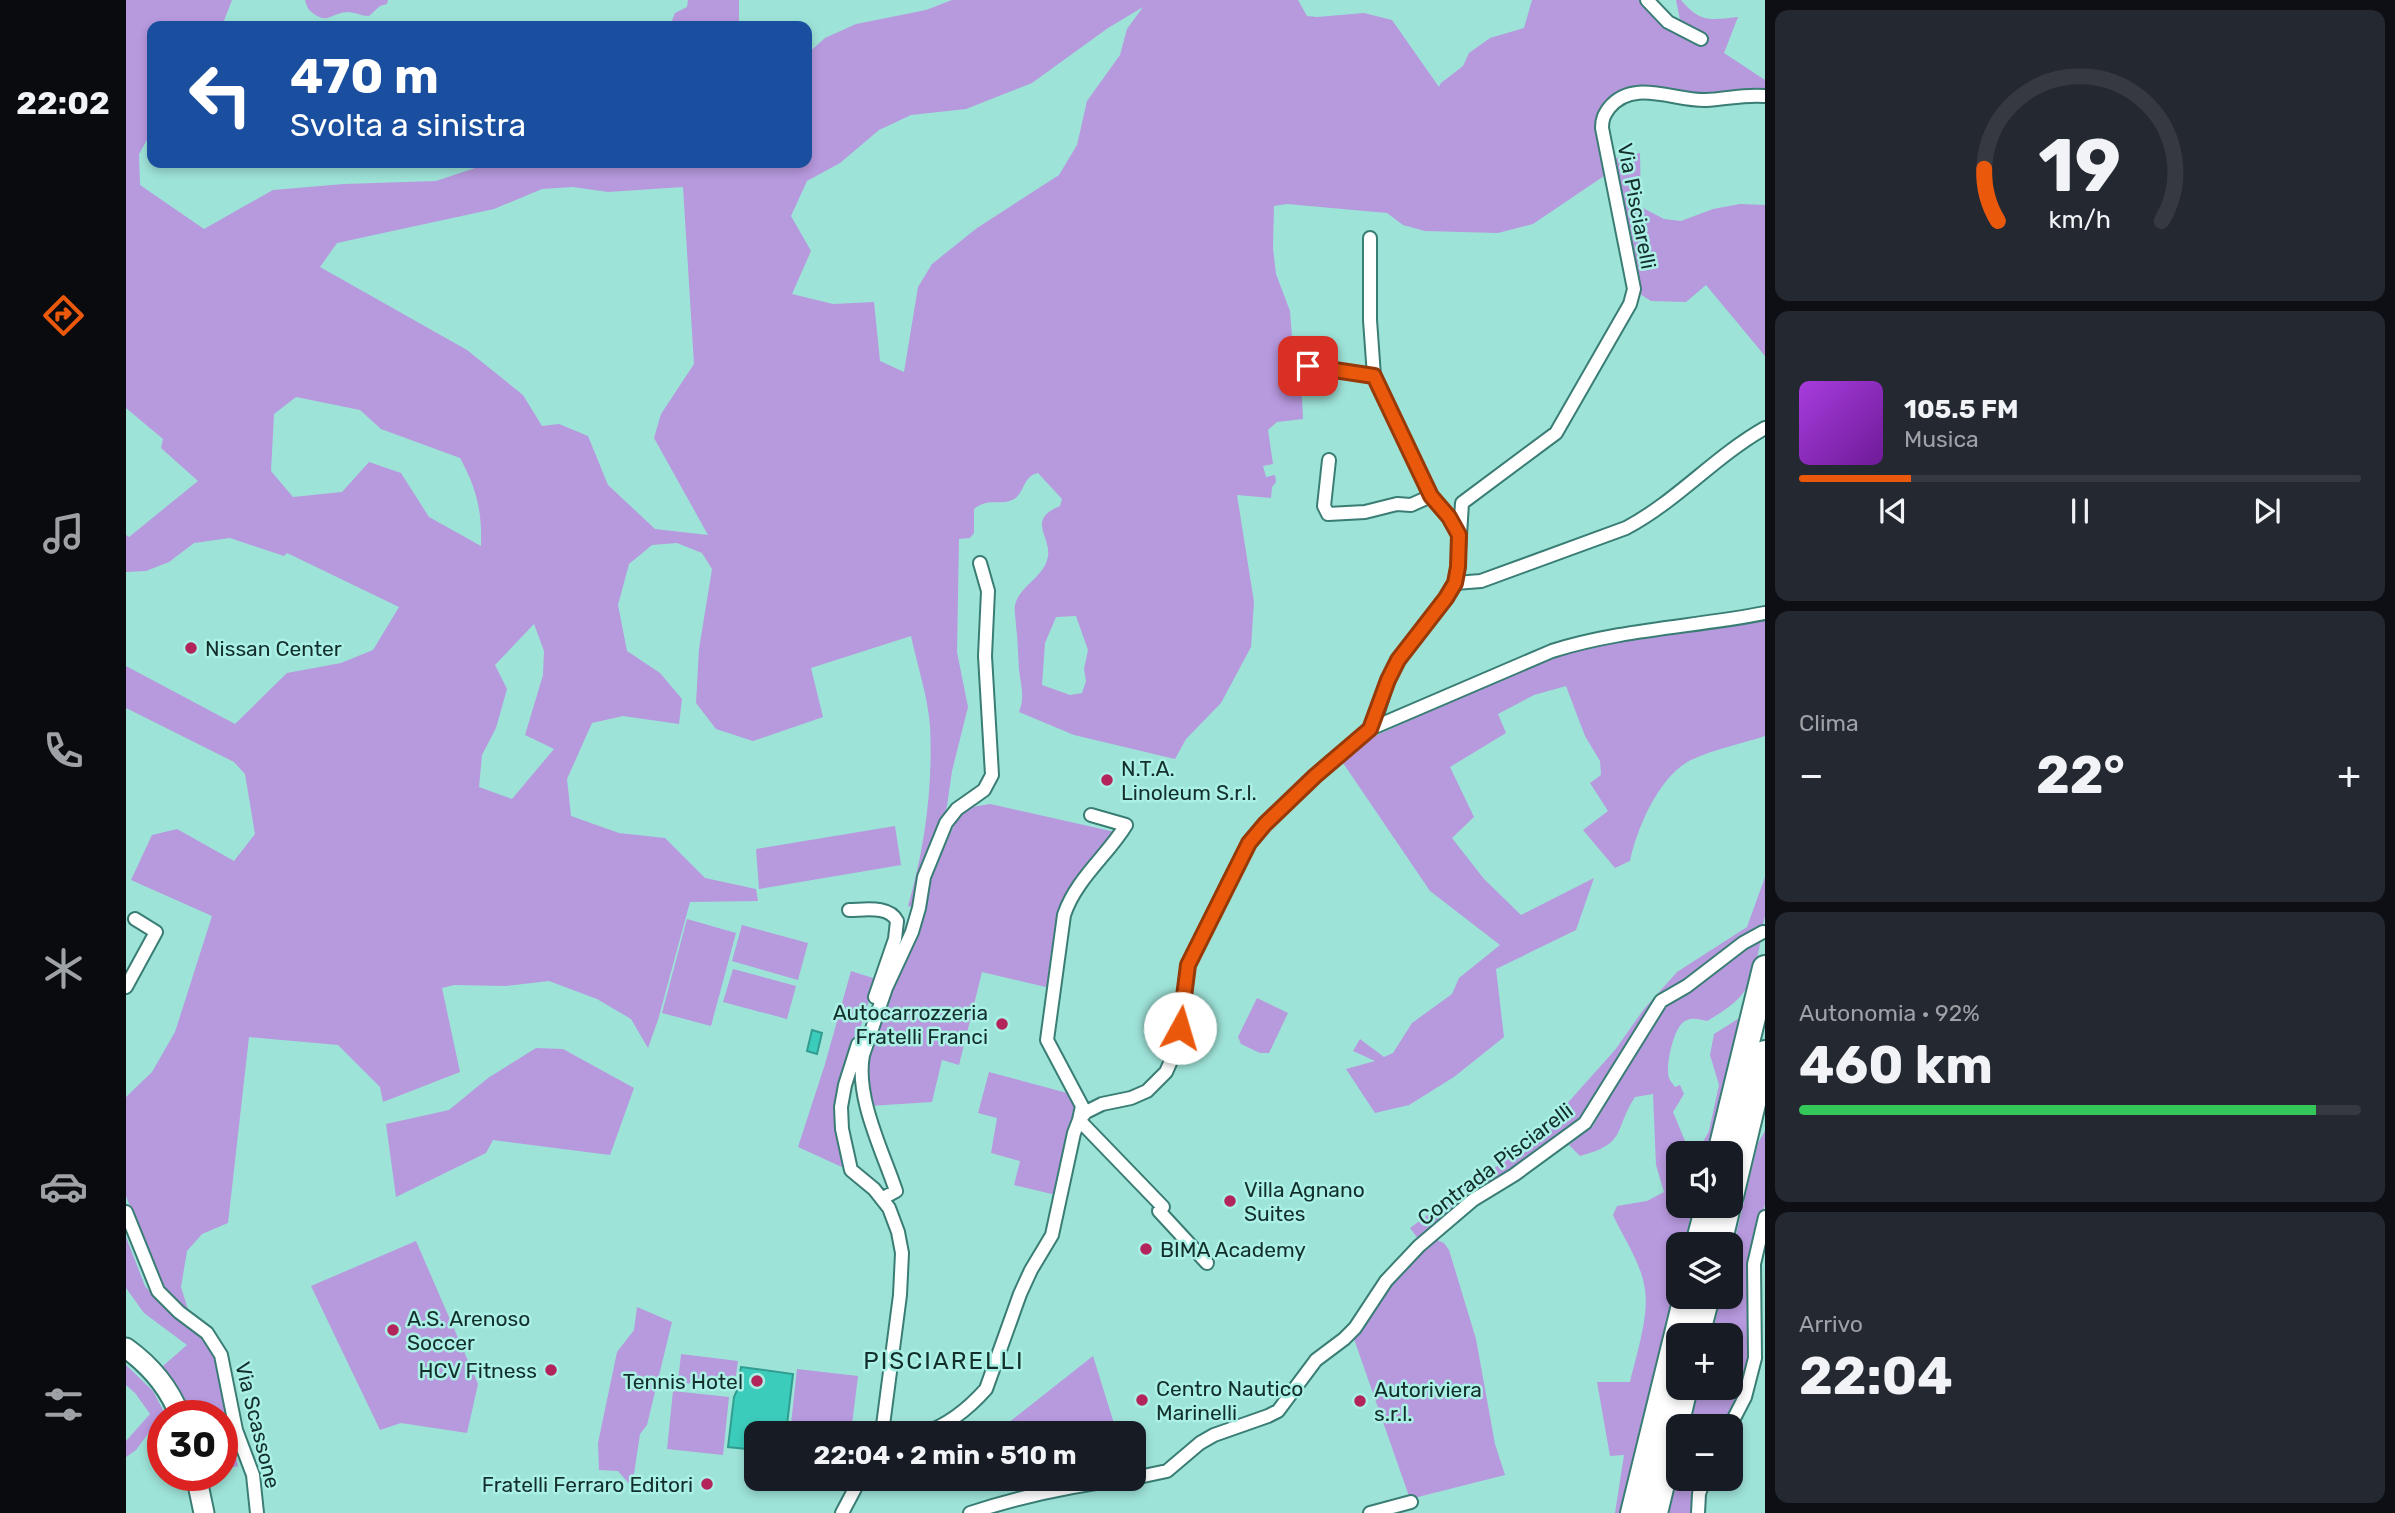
<!DOCTYPE html>
<html lang="it">
<head>
<meta charset="utf-8">
<style>
	:root { --surface:#171b24; --page:#242831; --text:#f1f3f6; --muted:#9ea1a6; --line:#363941; --accent:#ea580c }
	body { margin:0; font-family:Rubik,sans-serif; background:var(--page); color:var(--text); height:100vh; display:flex; flex-direction:column; font-size:26px; white-space:nowrap }
	* { box-sizing:border-box; margin:0 }
	p { font-size:23px; color:var(--muted) }
	.icon { flex:none; width:38px; height:38px; fill:none; stroke:currentColor; stroke-width:2; stroke-linecap:round; stroke-linejoin:round }
	.map { position:relative; flex:1; overflow:hidden }
	.drawer { display:flex; flex-direction:column; gap:10px; padding:10px; background:#0d0f14; width:630px }
	.drawer>* { flex:none }
	.hud { position:absolute; left:21px; top:21px; width:665px; height:147px; border-radius:14px; box-shadow:0 4px 10px #0003; background:#1a4fa0; color:#fff; overflow:hidden }
	.buttons { position:absolute; left:1540px; top:1141px; display:grid; gap:14px }
	.buttons a { display:grid; place-items:center; width:77px; height:77px; border-radius:14px; background:var(--surface); box-shadow:0 4px 10px #0003; font-size:35px }
	.speed { position:absolute; left:21px; top:1400px; display:flex; gap:14px; font-size:35px; font-weight:700; text-align:center }
	.speed>* { display:grid; place-content:center; width:91px; height:91px; border-radius:50%; background:var(--surface); box-shadow:0 4px 10px #0003; line-height:1 }
	.speed .limit { border:10px solid #d22; background:#fff; color:#111 }
	.pin { position:absolute; display:grid; place-items:center; width:60px; height:60px; color:#fff; margin:-30px; border-radius:14px; box-shadow:0 4px 10px #0006 }
	.me { position:absolute; width:77px; margin:-38px; rotate:6deg; stroke-linejoin:round; filter:drop-shadow(0 0 5px #0008) }
	.turn { display:flex; align-items:center; gap:24px; height:147px; padding:0 28px; font-size:32px }
	.turn .icon { width:91px; height:91px; stroke-width:2.5 }
	.turn b { display:block; font-size:49px; line-height:60px }
	.big { font-size:52px; font-weight:700; line-height:1.1 }
	.drawer .tile { flex:1; display:flex; flex-direction:column; justify-content:center; gap:10px; min-width:0; padding:0 24px; border-radius:14px; background:var(--page) }
	.drawer .dial { align-items:center; gap:0 }
	.dial svg { height:182px; overflow:visible; fill:none; stroke:var(--line); stroke-width:7; stroke-linecap:round; text-anchor:middle }
	.dial text { fill:var(--text); stroke:none }
	.song { display:flex; align-items:center; gap:21px }
	.cover { width:84px; height:84px; border-radius:10px; background:linear-gradient(135deg,hsl(280 70% 55%),hsl(280 70% 35%)) }
	.played { height:7px; border-radius:4px; background:linear-gradient(90deg,var(--accent) 20%,var(--line) 20%) }
	.keys { display:flex; justify-content:space-around; direction:ltr }
	.heat { display:flex; justify-content:space-between; align-items:center; font-size:38px; direction:ltr }
	.charge { height:10px; border-radius:5px; background:linear-gradient(90deg,#34c759 92%,var(--line) 0) }
	.trip { position:absolute; left:618px; top:1421px; width:402px; height:70px; border-radius:14px; background:var(--surface); box-shadow:0 4px 10px #0003; font-weight:700; line-height:70px; text-align:center }
	main { display:flex; flex:1; min-height:0 }
	.dock { display:flex; flex-direction:column; width:126px; justify-content:space-around; align-items:center; background:#090b0e; color:var(--muted) }
	.dock .icon { width:49px; height:49px }
	.dock .current { color:var(--accent) }
	.dock b { font-size:32px; color:var(--text) }
	.map>svg:first-child { display:block }
	.green { fill:#b799de; fill-rule:evenodd }
	.water { fill:#3cccbc; stroke:#309d90; stroke-width:2 }
	.lines { fill:none; stroke-linecap:round; stroke-linejoin:round }
	.street-casing { stroke:#397d74; stroke-width:16 }
	.secondary-casing { stroke:#397d74; stroke-width:23 }
	.highway-casing { stroke:#397d74; stroke-width:28 }
	.street { stroke:#fff; stroke-width:12 }
	.secondary { stroke:#fff; stroke-width:19 }
	.highway { stroke:#fff; stroke-width:24 }
	.route-casing { stroke:#983908; stroke-width:18 }
	.route { stroke:#ea580c; stroke-width:12 }
	.poi-dot { fill:#b2245a; stroke:#abf0e5; stroke-width:2.5 }
	.labels { text-anchor:middle; dominant-baseline:central; stroke-width:5; stroke-linejoin:round; paint-order:stroke }
	.street-label { font-size:21px; fill:#132f2b; stroke:#abf0e5 }
	.poi-label { font-size:21px; fill:#132f2b; stroke:#abf0e5; text-anchor:start }
	.quarter-label { font-size:24px; letter-spacing:2px; fill:#132f2b; stroke:#abf0e5 }
</style>
</head>
<body>
<main>
<nav class="dock">
<b>22:02</b>
<svg class="icon current" aria-label="directions" viewBox="0 0 24 24"><path d="M12 3l9 9-9 9-9-9zM9 14v-3h6M13 9l2 2-2 2"/></svg>
<svg class="icon" aria-label="music" viewBox="0 0 24 24"><path d="M9 18V5l10-2v13"/><circle cx="6" cy="18" r="3"/><circle cx="16" cy="16" r="3"/></svg>
<svg class="icon" aria-label="phone" viewBox="0 0 24 24"><path d="M5 4h4l2 5-3 2q2 4 5 5l2-3 5 2v4C11 20 4 13 5 4z"/></svg>
<svg class="icon" aria-label="climate" viewBox="0 0 24 24"><path d="M12 3v18M4 7l16 10M4 17L20 7"/></svg>
<svg class="icon" aria-label="car" viewBox="0 0 24 24"><path d="M5 17H2v-5l4-1 3-4h7l3 4 3 1v5h-3M9 17h6M6 11h13"/><circle cx="7" cy="17" r="2"/><circle cx="17" cy="17" r="2"/></svg>
<svg class="icon" aria-label="filters" viewBox="0 0 24 24"><path d="M4 7h16M4 17h16"/><circle cx="9" cy="7" r="2"/><circle cx="15" cy="17" r="2"/></svg>
</nav>
<div class="map">
<svg width="1639" height="1513" viewBox="0 0 1639 1513">
	<rect width="100%" height="100%" fill="#9ee3d8"/>
	<path class="green" d="M 0,0 L 106,0 L 96,26 L 26,26 L 26,131 L 13,154 L 14,185 L 78,229 L 147,190 L 218,184 L 310,181 L 364,163 L 681,163 L 681,54 L 699,38 L 730,24 L 800,10 L 826,0 L 1172,0 L 1181,16 L 1191,17 L 1238,13 L 1266,20 L 1313,87 L 1315,83 L 1337,66 L 1343,53 L 1364,38 L 1398,28 L 1406,0 L 1517,0 L 1556,30 L 1550,0 L 1555,0 C 1575,23 1583,20 1612,17 L 1598,53 L 1639,80 L 1639,91 L 1577,96 L 1500,90 L 1487,95 L 1475,110 L 1481,174 L 1407,224 L 1372,233 L 1299,231 L 1277,225 L 1261,213 L 1161,204 L 1148,206 L 1147,248 L 1150,274 L 1164,311 L 1167,350 L 1176,399 L 1177,419 L 1151,422 L 1142,430 L 1147,464 L 1137,466 L 1140,477 L 1149,475 L 1150,482 L 1146,487 L 1145,498 L 1111,495 L 1128,602 L 1125,647 L 1095,703 L 1060,739 L 1049,759 L 948,735 L 893,712 C 899,697 895,686 893,670 C 892,655 892,641 890,626 C 890,619 888,612 889,605 C 894,585 919,577 922,556 C 925,536 900,520 934,506 L 936,499 L 912,473 C 896,476 899,495 886,500 C 872,506 863,497 848,509 L 848,533 L 844,538 L 833,539 L 831,652 L 842,707 L 826,771 L 821,806 L 789,908 L 782,906 C 799,847 807,787 804,726 C 802,697 791,664 785,636 L 685,668 L 697,717 L 627,741 L 590,729 L 570,703 L 573,649 L 586,569 L 576,553 L 551,543 L 526,545 L 503,564 L 492,605 L 501,651 L 534,673 L 556,699 L 553,724 L 497,716 L 466,723 L 441,779 L 445,816 L 493,833 L 539,838 L 579,878 L 630,889 L 632,901 L 564,902 L 532,1020 L 522,1048 L 505,1019 L 471,999 L 423,981 L 379,986 L 328,985 L 316,988 L 334,1072 L 257,1102 L 254,1087 L 212,1045 L 123,1037 L 102,1223 L 76,1234 L 61,1251 L 55,1287 L 64,1316 L 47,1303 L 33,1279 L 0,1196 L 0,1097 L 26,1072 L 49,1032 L 86,916 L 5,880 L 26,835 L 51,829 L 108,861 L 129,834 L 119,774 L 108,762 L 0,708 L 0,666 L 109,724 L 161,673 L 215,663 L 247,650 L 273,607 L 161,553 L 158,556 L 104,538 L 68,543 L 43,562 L 20,571 L 0,572 L 0,535 L 3,537 L 72,481 L 35,448 L 37,439 L 0,408 ZM 1017,7 L 1001,29 L 994,55 L 961,101 L 951,145 L 933,175 L 851,228 L 806,264 L 792,287 L 778,372 L 754,361 L 748,302 L 707,304 L 666,294 L 685,251 L 665,216 L 681,181 L 714,163 L 753,130 L 785,115 L 840,109 L 906,83 L 982,28 ZM 447,187 L 482,192 L 557,187 L 568,364 L 535,414 L 528,438 L 582,535 L 529,529 L 482,485 L 462,436 L 433,424 L 416,426 L 397,395 L 341,350 L 194,267 L 211,243 L 368,209 L 416,189 ZM 170,397 L 234,410 L 255,429 L 334,458 C 351,489 356,511 355,546 L 303,517 L 275,473 L 243,462 L 216,492 L 167,497 L 145,471 L 148,414 ZM 950,616 L 962,650 L 958,669 L 960,681 L 956,693 L 944,695 L 916,685 L 919,643 L 930,617 ZM 408,624 L 418,651 L 417,675 L 399,735 L 428,749 L 386,799 L 353,787 L 356,755 L 370,728 L 381,689 L 369,665 Z
		M 179,0 L 262,0 L 261,4 L 254,6 L 243,16 C 235,16 229,12 221,12 C 206,13 202,24 188,14 C 182,10 181,7 179,0 Z
		M 562,0 L 613,0 L 613,26 L 549,26 L 546,20 L 549,13 L 561,7 Z
		M 1514,153 L 1515,207 L 1538,219 L 1555,221 L 1587,209 L 1614,204 L 1639,205 L 1639,356 L 1580,285 L 1560,302 L 1525,301 L 1514,294 L 1508,249 L 1487,159 Z
		M 1639,618 L 1639,736 C 1615,744 1588,749 1565,760 C 1533,776 1511,828 1504,861 L 1489,868 L 1457,830 L 1482,811 L 1464,783 L 1475,775 L 1474,761 L 1459,736 L 1440,686 L 1408,695 L 1372,714 L 1380,733 L 1324,767 L 1348,817 L 1326,838 L 1358,879 L 1395,915 L 1468,878 L 1450,930 L 1370,969 L 1378,1037 L 1328,1077 L 1283,1105 L 1249,1113 L 1220,1069 L 1249,1061 L 1227,1051 L 1234,1039 L 1258,1057 L 1267,1053 L 1286,1023 L 1326,994 L 1333,978 L 1374,945 L 1304,891 L 1215,760 L 1240,740 L 1432,654 L 1484,639 Z
		M 864,804 L 989,832 L 946,887 L 924,988 L 856,972 L 833,1065 L 816,1060 L 806,1102 L 743,1106 L 740,1056 L 766,985 L 797,911 L 806,872 L 832,817 L 847,807 Z
		M 769,826 L 775,865 L 633,889 L 630,849 Z
		M 1639,877 L 1639,916 L 1636,928 L 1623,933 L 1531,1001 L 1453,1123 L 1293,1240 L 1284,1228 L 1345,1183 L 1404,1145 L 1489,1050 L 1518,1009 L 1551,972 L 1621,927 Z
		M 561,919 L 610,933 L 585,1026 L 536,1013 Z
		M 616,925 L 682,943 L 672,980 L 606,961 Z
		M 1635,939 C 1626,985 1623,997 1581,1021 C 1573,1019 1566,1017 1559,1021 C 1548,1026 1539,1066 1543,1078 C 1544,1081 1547,1084 1549,1087 L 1554,1085 L 1558,1094 L 1547,1112 L 1564,1153 L 1552,1153 L 1552,1206 L 1566,1206 L 1566,1208 L 1559,1244 L 1552,1244 L 1552,1279 L 1549,1298 L 1493,1513 L 1489,1513 L 1498,1455 L 1484,1456 L 1471,1382 L 1504,1382 C 1510,1356 1523,1317 1519,1290 C 1516,1264 1498,1239 1487,1215 L 1491,1206 L 1521,1201 L 1538,1192 L 1530,1165 L 1527,1094 L 1509,1097 C 1487,1131 1502,1143 1454,1156 L 1443,1145 L 1467,1126 L 1529,1017 L 1540,1004 L 1565,991 Z
		M 607,969 L 670,986 L 661,1019 L 597,1002 Z
		M 725,971 L 750,979 L 714,1091 L 718,1168 L 672,1147 L 699,1064 Z
		M 1131,998 L 1162,1013 L 1143,1053 L 1134,1053 L 1115,1044 L 1112,1037 Z
		M 1615,1017 L 1584,1153 L 1579,1153 L 1577,1142 L 1583,1131 L 1593,1085 L 1584,1055 L 1588,1034 Z
		M 410,1048 L 437,1049 L 508,1088 L 484,1155 L 367,1140 L 360,1153 L 270,1197 L 260,1124 L 323,1110 L 362,1078 Z
		M 863,1072 L 945,1094 L 949,1107 L 930,1195 L 888,1185 L 894,1161 L 865,1153 L 871,1118 L 852,1113 Z
		M 1639,1131 L 1639,1204 L 1626,1256 L 1622,1364 L 1615,1391 L 1597,1426 L 1564,1426 L 1573,1388 L 1605,1388 L 1605,1335 L 1586,1335 L 1595,1297 L 1605,1297 L 1605,1256 L 1632,1143 Z
		M 0,1237 L 19,1286 L 39,1309 L 74,1335 L 88,1354 L 112,1466 L 96,1470 L 96,1416 L 67,1416 L 37,1366 L 61,1345 L 18,1313 L 0,1288 Z
		M 1311,1240 L 1318,1243 L 1323,1250 L 1350,1339 L 1369,1444 L 1379,1475 L 1284,1499 L 1228,1339 L 1267,1280 Z
		M 290,1241 L 352,1384 L 341,1433 L 275,1423 L 254,1430 L 185,1286 Z
		M 511,1307 L 546,1322 L 521,1425 L 514,1434 L 506,1487 L 492,1471 L 473,1470 L 472,1443 L 491,1352 L 508,1330 Z
		M 555,1354 L 612,1361 L 608,1389 L 552,1382 Z
		M 967,1356 L 991,1433 L 879,1433 L 877,1427 Z
		M 0,1365 L 27,1391 L 38,1412 L 10,1450 L 0,1457 L 0,1441 L 24,1414 L 9,1393 L 0,1385 Z
		M 671,1369 L 732,1376 L 725,1433 L 664,1433 Z
		M 547,1391 L 603,1397 L 597,1455 L 541,1449 Z
		M 1552,1476 L 1552,1479 L 1572,1479 L 1567,1513 L 1543,1513 Z
		M 891,1479 L 977,1479 L 895,1494 Z"/>
	<path class="water" d="M 686,1030 L 696,1033 L 691,1054 L 681,1051 Z
		M 615,1367 L 667,1374 L 660,1433 L 630,1433 L 630,1450 L 602,1447 L 608,1397 L 612,1388 Z"/>
	<g class="lines">
		<defs>
			<path id="street" d="M 1521,0 L 1542,22 L 1575,39
				M 1244,238 L 1244,320 L 1248,376 L 1305,496 L 1323,517 L 1333,535
				M 1182,366 L 1248,376
				M 1203,460 L 1198,506 L 1202,514 L 1239,512 L 1271,504 L 1285,505 L 1305,496
				M 1329,583 L 1355,581 L 1500,528 C 1551,501 1588,457 1639,428
				M 1244,729 L 1426,651 C 1496,629 1568,627 1639,613
				M 965,815 L 1000,825 C 981,856 950,879 938,915 L 921,1040 L 956,1106 L 953,1120 L 1037,1207 L 1033,1211 L 1081,1263
				M 723,910 C 738,910 763,905 771,921 L 769,939 L 749,997
				M 0,987 L 30,932 L 9,919
				M 732,1044 L 719,1085 L 715,1107 L 716,1129 L 725,1170 L 748,1189 L 763,1208 L 772,1232 L 776,1253 L 774,1295 L 756,1433
				M 757,1198 L 770,1191 C 757,1152 729,1097 737,1055 L 760,988 L 786,932 L 793,908 L 798,877 L 820,823 L 831,809 L 858,790 L 866,775 L 859,656 L 862,591 L 854,563
				M 0,1212 L 32,1291 L 53,1312 L 81,1333 L 95,1355 L 110,1430 L 127,1475 L 131,1513
				M 1604,1426 L 1619,1397 L 1629,1358 L 1628,1264 L 1639,1217
				M 798,1433 C 822,1425 844,1407 860,1389 L 894,1294 L 905,1270 L 926,1235 L 948,1133 L 953,1120 L 960,1112 L 976,1104 L 1005,1098 L 1021,1091 L 1040,1072 L 1052,1045 L 1062,965 L 1103,881 L 1123,843 L 1139,824 L 1189,776 L 1244,729 L 1250,718 L 1262,680 L 1272,660 L 1320,598 L 1329,583 L 1332,567 L 1336,503 L 1430,433 L 1504,304 L 1508,289 L 1476,128 C 1476,119 1478,115 1483,108 C 1507,78 1548,101 1580,100 C 1600,99 1619,94 1639,96
				M 1008,1478 L 1041,1471 L 1074,1443 L 1088,1435 L 1142,1416 L 1152,1411 L 1190,1360 L 1218,1339 L 1229,1328 L 1260,1281 L 1293,1246 L 1347,1200 L 1388,1175 L 1459,1123 L 1535,1001 L 1561,986 L 1617,943 L 1637,932
				M 716,1513 L 734,1479
				M 844,1513 C 896,1496 947,1485 1001,1479
				M 1244,1513 L 1285,1502
				M 1572,1513 L 1573,1494 L 1578,1479"/>
			<path id="secondary" d="M 0,1348 C 25,1366 43,1387 54,1416
				M 70,1475 L 78,1513"/>
			<path id="highway" d="M 1594,1153 L 1639,968
				M 1605,1196 L 1639,1053
				M 1572,1244 L 1582,1206
				M 1593,1244 L 1602,1206
				M 1571,1335 L 1581,1297
				M 1507,1513 L 1560,1297
				M 1529,1513 L 1559,1388"/>
		</defs>
		<use href="#street" class="street-casing"/>
		<use href="#secondary" class="secondary-casing"/>
		<use href="#highway" class="highway-casing"/>
		<use href="#street" class="street"/>
		<use href="#secondary" class="secondary"/>
		<use href="#highway" class="highway"/>
	</g>
	<g class="lines">
		<defs>
			<path id="route" d="M 1054,1028 L 1062,965 L 1123,843 L 1139,824 L 1189,776 L 1244,729 L 1262,680 L 1272,660 L 1320,598 L 1329,583 L 1332,567 L 1333,535 L 1323,517 L 1305,496 L 1248,376 L 1182,366"/>
		</defs>
		<use href="#route" class="route-casing"/>
		<use href="#route" class="route"/>
	</g>
	<g class="poi-dot">
		<circle cx="65" cy="648" r="7"/>
		<circle cx="981" cy="780" r="7"/>
		<circle cx="876" cy="1024" r="7"/>
		<circle cx="1104" cy="1201" r="7"/>
		<circle cx="1020" cy="1249" r="7"/>
		<circle cx="267" cy="1330" r="7"/>
		<circle cx="425" cy="1370" r="7"/>
		<circle cx="631" cy="1381" r="7"/>
		<circle cx="1016" cy="1400" r="7"/>
		<circle cx="1234" cy="1401" r="7"/>
		<circle cx="581" cy="1484" r="7"/>
	</g>
	<g class="labels">
		<g class="street-label">
			<text transform="translate(1511 206) rotate(79)">Via Pisciarelli</text>
			<text transform="translate(1369 1164) rotate(-37)">Contrada Pisciarelli</text>
			<text transform="translate(132 1425) rotate(76)">Via Scassone</text>
		</g>
		<g class="poi-label">
			<text x="79" y="648">Nissan Center</text>
			<text x="995" y="768">N.T.A.<tspan x="995" dy="24">Linoleum S.r.l.</tspan></text>
			<text x="862" y="1012" text-anchor="end">Autocarrozzeria<tspan x="862" dy="24">Fratelli Franci</tspan></text>
			<text x="1118" y="1189">Villa Agnano<tspan x="1118" dy="24">Suites</tspan></text>
			<text x="1034" y="1249">BIMA Academy</text>
			<text x="281" y="1318">A.S. Arenoso<tspan x="281" dy="24">Soccer</tspan></text>
			<text x="411" y="1370" text-anchor="end">HCV Fitness</text>
			<text x="617" y="1381" text-anchor="end">Tennis Hotel</text>
			<text x="1030" y="1388">Centro Nautico<tspan x="1030" dy="24">Marinelli</tspan></text>
			<text x="1248" y="1389">Autoriviera<tspan x="1248" dy="24">s.r.l.</tspan></text>
			<text x="567" y="1484" text-anchor="end">Fratelli Ferraro Editori</text>
		</g>
		<g class="quarter-label">
			<text x="818" y="1361">PISCIARELLI</text>
		</g>
	</g>
</svg>
<div class="buttons">
<a><svg class="icon" aria-label="sound" viewBox="0 0 24 24"><path d="M4 9h4l5-4v14l-5-4H4zM17 9q2 3 0 6"/></svg></a>
<a><svg class="icon" aria-label="layers" viewBox="0 0 24 24"><path d="M12 4l9 5-9 5-9-5zM3 14l9 5 9-5"/></svg></a>
<a>+</a>
<a>−</a>
</div>
<div class="speed"><div class="limit">30</div></div>
<div class="pin" style="left:1182px;top:366px;background:#d93025"><svg class="icon" aria-label="arrive" viewBox="0 0 24 24"><path d="M6 21V4h12l-3 4 3 4H6"/></svg></div>
<svg class="me" style="left:1054px;top:1028px" viewBox="-20 -20 40 40"><circle r="19" fill="#fff"/><path d="M0-13L10 11 0 6-10 11z" fill="#ea580c"/></svg>
<div class="trip">22:04 · 2 min · 510 m</div>
<div class="hud">
<div class="turn"><svg class="icon" aria-label="left" viewBox="0 0 24 24"><path d="M17 20v-9H6M10 6l-5 5 5 5"/></svg><div><b>470 m</b>Svolta a sinistra</div></div>
</div>
</div>
<section class="drawer">
<div class="tile dial"><svg viewBox="0 0 100 80">
<path d="M14 69A42 42 0 1 1 86 69"/>
<path d="M14 69A42 42 0 0 1 8 46" stroke="#ea580c"/>
<text x="50" y="56" font-size="32" font-weight="700">19</text>
<text x="50" y="72" font-size="11">km/h</text>
</svg></div>
<div class="tile">
<div class="song"><i class="cover"></i><div><b>105.5 FM</b><p>Musica</p></div></div>
<div class="played"></div>
<div class="keys"><svg class="icon" aria-label="previous" viewBox="0 0 24 24"><path d="M18 5L8 12l10 7zM5 5v14"/></svg><svg class="icon" aria-label="pause" viewBox="0 0 24 24"><path d="M8 5v14M16 5v14"/></svg><svg class="icon" aria-label="next" viewBox="0 0 24 24"><path d="M6 5l10 7-10 7zM19 5v14"/></svg></div>
</div>
<div class="tile"><p>Clima</p>
<div class="heat"><a>−</a><b class="big">22°</b><a>+</a></div>
</div>
<div class="tile"><p>Autonomia · 92%</p><b class="big">460 km</b><div class="charge"></div></div>
<div class="tile"><p>Arrivo</p><b class="big">22:04</b></div>
</section>
</main>
</body>
</html>
